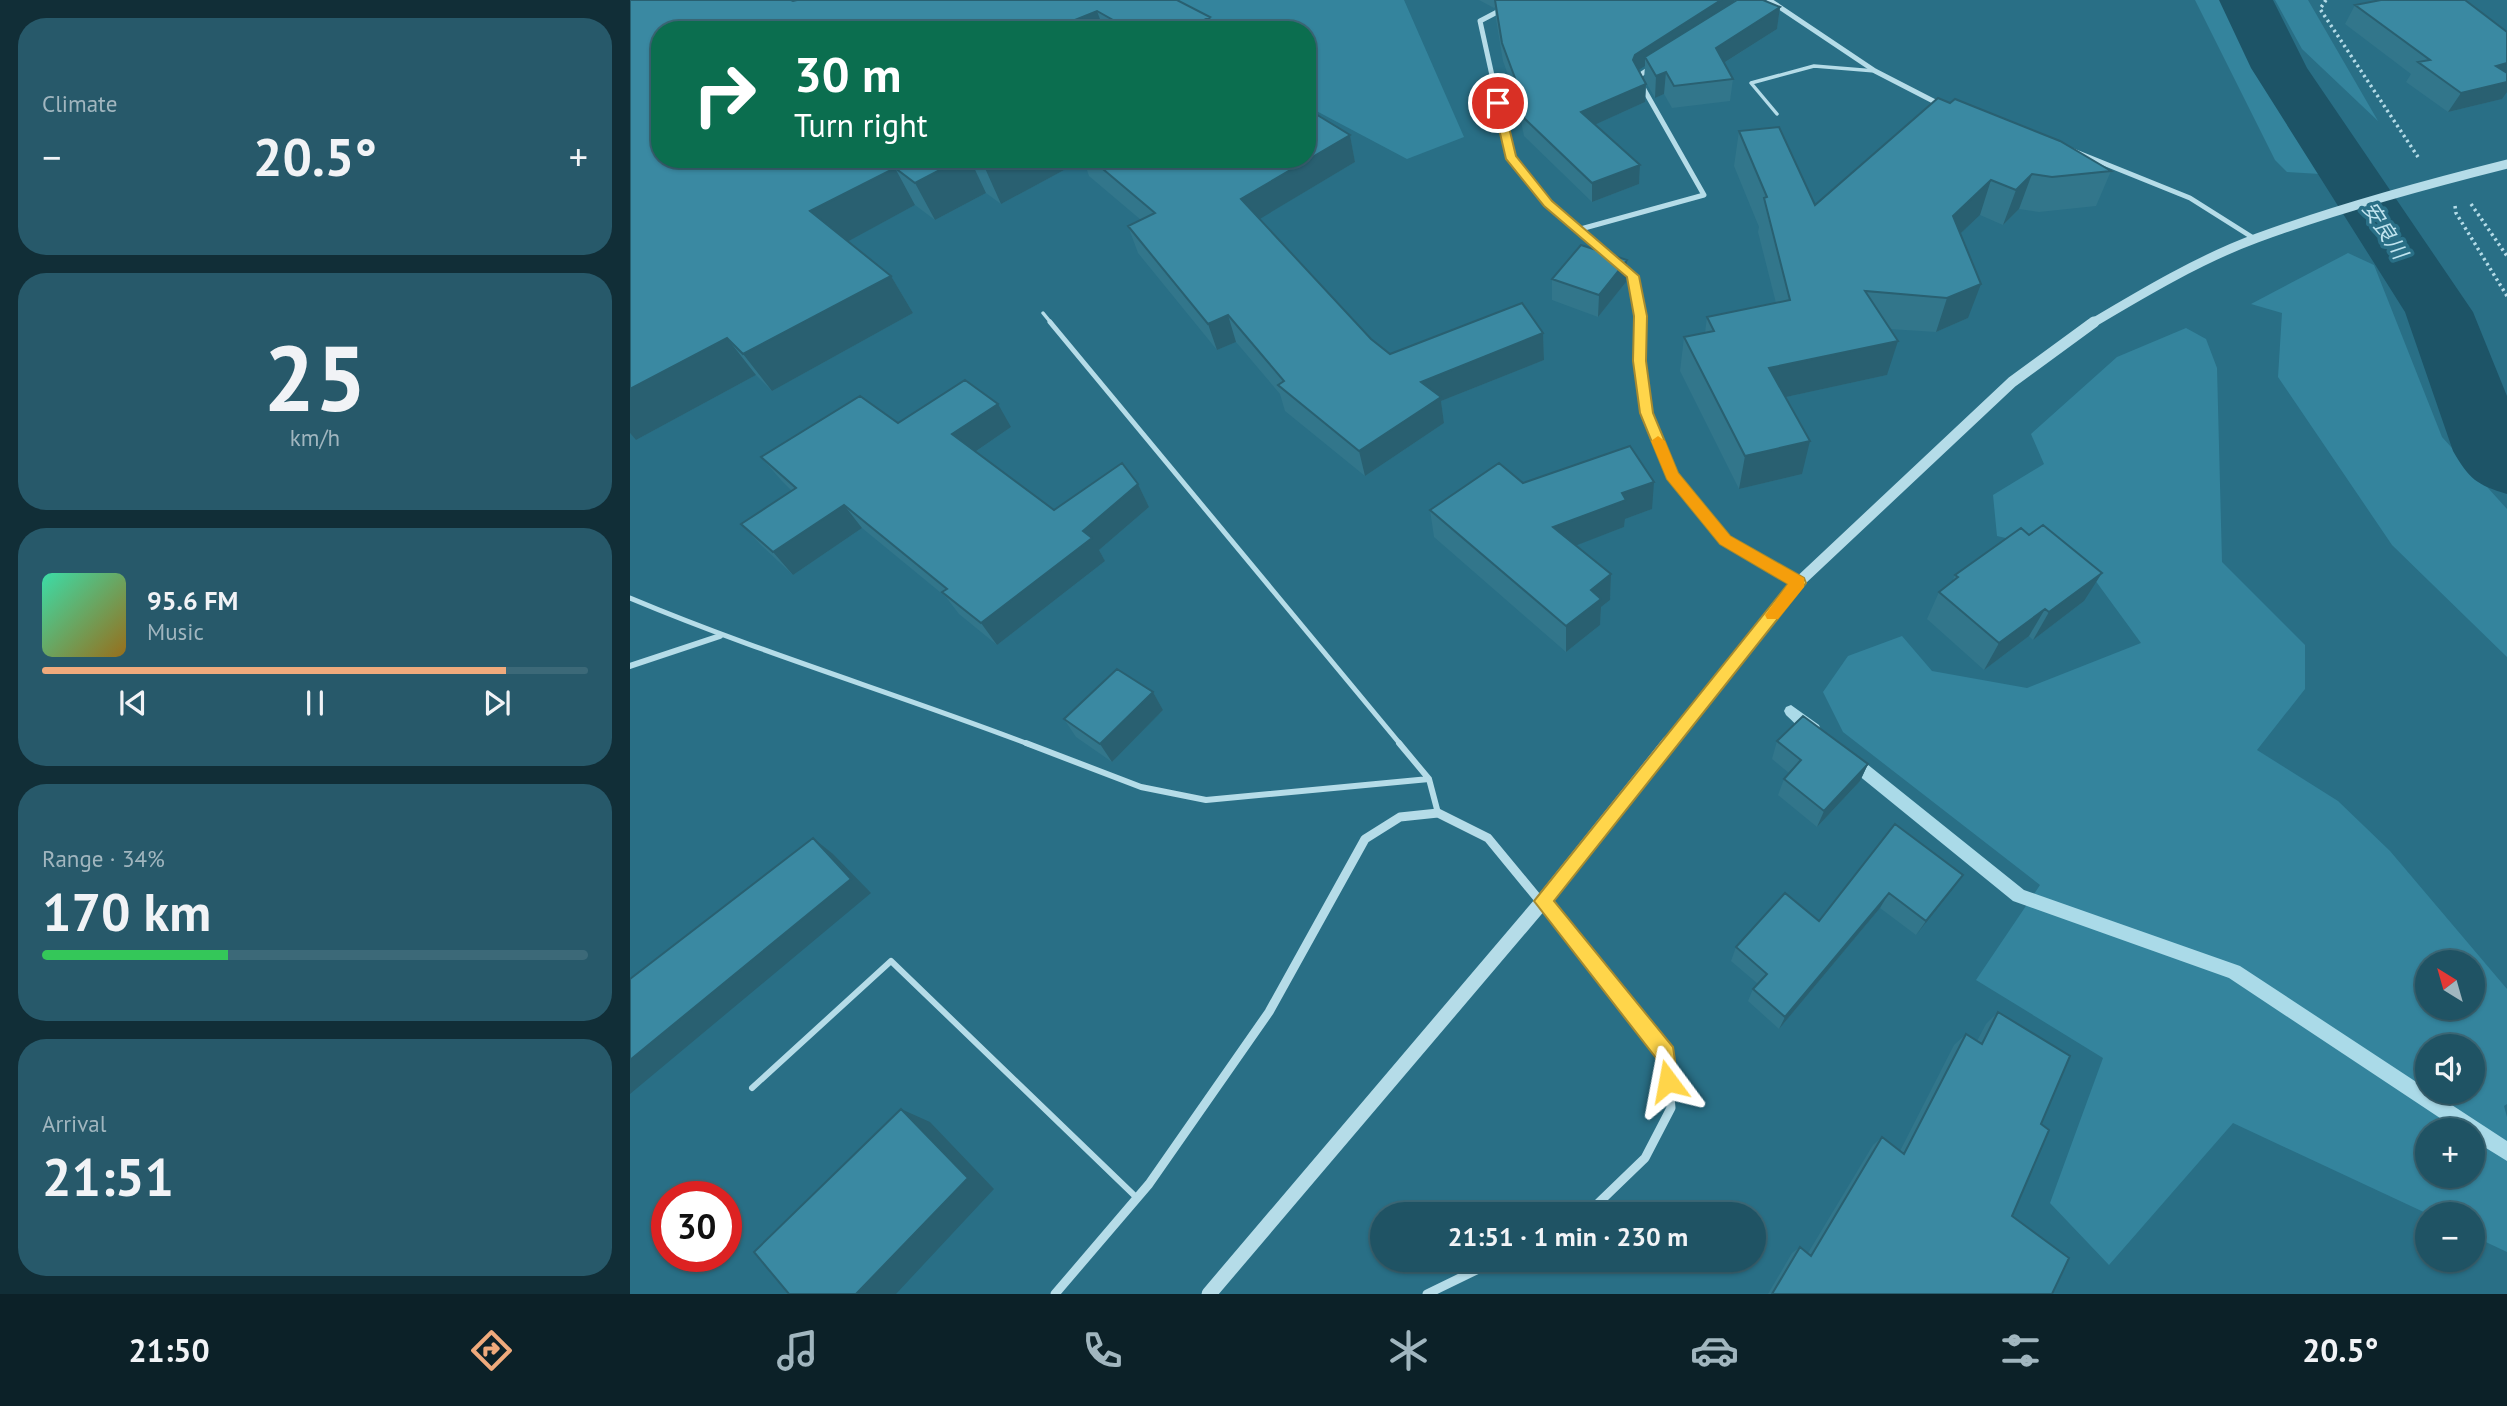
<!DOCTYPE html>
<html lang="en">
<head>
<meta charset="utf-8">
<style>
	:root { --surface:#1f5364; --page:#27596a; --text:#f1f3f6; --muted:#a1b6bf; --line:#3c6978; --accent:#efaa7c }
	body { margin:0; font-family:"PT Sans","Noto Sans JP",sans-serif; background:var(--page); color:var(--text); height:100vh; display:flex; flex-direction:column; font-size:26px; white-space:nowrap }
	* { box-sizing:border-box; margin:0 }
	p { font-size:23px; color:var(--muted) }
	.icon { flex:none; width:38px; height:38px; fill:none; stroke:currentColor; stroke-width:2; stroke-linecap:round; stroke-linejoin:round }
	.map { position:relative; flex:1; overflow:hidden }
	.drawer { display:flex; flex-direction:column; gap:18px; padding:18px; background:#112e37; width:630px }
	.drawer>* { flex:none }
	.banner { position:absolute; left:21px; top:21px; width:665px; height:147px; border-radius:28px; box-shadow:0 2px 5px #0004,0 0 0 2px var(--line); background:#0b6e4f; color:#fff; overflow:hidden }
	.needle { width:46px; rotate:323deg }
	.controls { position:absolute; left:1785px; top:950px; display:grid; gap:14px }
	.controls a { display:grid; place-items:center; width:70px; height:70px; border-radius:50%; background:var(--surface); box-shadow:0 2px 5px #0004,0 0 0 2px var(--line); font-size:35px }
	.speed { position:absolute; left:21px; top:1181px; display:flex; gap:14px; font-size:35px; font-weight:700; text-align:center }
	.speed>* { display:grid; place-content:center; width:91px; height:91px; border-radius:50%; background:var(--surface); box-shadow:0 2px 5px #0004,0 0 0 2px var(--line); line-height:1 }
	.speed .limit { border:10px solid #d22; background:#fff; color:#111 }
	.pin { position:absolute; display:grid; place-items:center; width:60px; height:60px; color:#fff; margin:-30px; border:4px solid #fff; border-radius:50%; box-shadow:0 2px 7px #0007 }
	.me { position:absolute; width:77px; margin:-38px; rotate:347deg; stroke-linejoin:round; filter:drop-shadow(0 0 5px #0008) }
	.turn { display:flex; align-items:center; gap:24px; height:147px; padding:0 28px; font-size:32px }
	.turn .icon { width:91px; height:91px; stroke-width:2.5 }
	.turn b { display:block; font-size:49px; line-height:60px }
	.big { font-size:52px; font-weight:600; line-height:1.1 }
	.drawer .card { flex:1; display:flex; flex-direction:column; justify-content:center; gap:10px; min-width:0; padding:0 24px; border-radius:28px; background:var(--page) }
	.drawer .dial { align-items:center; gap:0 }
	.dial b { font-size:91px; line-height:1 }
	.song { display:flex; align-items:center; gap:21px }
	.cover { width:84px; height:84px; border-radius:10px; background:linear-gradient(135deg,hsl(160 70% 55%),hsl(40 70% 35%)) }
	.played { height:7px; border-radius:4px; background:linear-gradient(90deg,var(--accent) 85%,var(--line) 85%) }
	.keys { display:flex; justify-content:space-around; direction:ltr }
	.heat { display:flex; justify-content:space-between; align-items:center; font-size:38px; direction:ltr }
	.charge { height:10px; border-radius:5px; background:linear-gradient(90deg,#34c759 34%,var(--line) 0) }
	.trip { position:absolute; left:740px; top:1202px; width:396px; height:70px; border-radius:35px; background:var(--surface); box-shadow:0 2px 5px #0004,0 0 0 2px var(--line); font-weight:600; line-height:70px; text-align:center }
	.menu { display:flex; height:112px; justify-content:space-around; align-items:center; background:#0c2128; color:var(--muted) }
	.menu .icon { width:49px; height:49px }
	.menu .on { color:var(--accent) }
	.menu b { font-size:32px; color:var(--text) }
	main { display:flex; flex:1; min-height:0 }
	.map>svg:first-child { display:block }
	.green { fill:#34849d; fill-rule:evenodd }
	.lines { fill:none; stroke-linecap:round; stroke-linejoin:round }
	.stream { fill:#aadae8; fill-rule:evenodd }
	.river { fill:#1d5467; fill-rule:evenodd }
	.path { stroke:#b5dce8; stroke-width:3.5; stroke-dasharray:2.5 3.5; stroke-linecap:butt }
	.service-far2 { stroke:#b5dce8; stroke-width:3.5 }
	.service-far1 { stroke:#b5dce8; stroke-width:5 }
	.service { stroke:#b5dce8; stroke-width:6 }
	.minor-far2 { stroke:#b5dce8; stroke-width:5 }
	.minor-far1 { stroke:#b5dce8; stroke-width:6 }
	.minor { stroke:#b5dce8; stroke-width:9 }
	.tertiary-far2 { stroke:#b5dce8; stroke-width:9 }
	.tertiary-far1 { stroke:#b5dce8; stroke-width:11 }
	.tertiary { stroke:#b5dce8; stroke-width:15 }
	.wall { fill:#32768b }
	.shaded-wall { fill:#296071 }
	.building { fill:#3a89a2; stroke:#296071; stroke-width:2 }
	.route { fill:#ffd54a; stroke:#a68a30; stroke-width:2 }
	.slow { fill:#f59e0b }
	.labels { text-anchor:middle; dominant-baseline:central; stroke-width:7; stroke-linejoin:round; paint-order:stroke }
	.far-water-label { font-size:21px; font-style:italic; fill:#c0e4ef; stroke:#296f86 }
</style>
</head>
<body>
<main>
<section class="drawer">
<div class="card"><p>Climate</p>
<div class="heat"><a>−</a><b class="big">20.5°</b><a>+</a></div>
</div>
<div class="card dial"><b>25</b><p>km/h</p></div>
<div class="card">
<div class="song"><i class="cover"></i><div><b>95.6 FM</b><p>Music</p></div></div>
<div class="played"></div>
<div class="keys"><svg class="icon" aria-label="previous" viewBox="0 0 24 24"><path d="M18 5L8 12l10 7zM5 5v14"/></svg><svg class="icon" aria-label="pause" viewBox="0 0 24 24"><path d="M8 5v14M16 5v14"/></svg><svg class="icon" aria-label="next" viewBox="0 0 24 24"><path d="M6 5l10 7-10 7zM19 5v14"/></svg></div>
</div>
<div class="card"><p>Range · 34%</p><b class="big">170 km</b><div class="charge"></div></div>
<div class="card"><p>Arrival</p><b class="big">21:51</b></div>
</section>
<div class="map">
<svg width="1877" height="1294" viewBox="0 0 1877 1294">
	<rect width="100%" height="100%" fill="#296f86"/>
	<path class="green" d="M 524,0 L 774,0 L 834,137 L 777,159 L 677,106 L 677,30 L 577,30 Z
		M 1565,0 L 1606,0 L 1690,174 L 1657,172 L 1645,160 Z
		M 1645,0 L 1678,0 L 1748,121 L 1672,49 Z
		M 1718,253 L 1744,265 L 1812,437 L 1877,509 L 1877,657 L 1762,545 L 1648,377 L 1652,313 L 1621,304 Z
		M 1556,328 L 1576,339 L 1587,368 L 1592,562 L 1675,645 L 1675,689 L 1627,750 L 1708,801 L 1760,851 L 1877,989 L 1877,1104 L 1874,1106 L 1877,1117 L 1877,1252 L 1843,1236 L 1843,1214 L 1798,1214 L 1603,1123 L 1479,1265 L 1420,1203 L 1473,1058 L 1346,980 L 1410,885 L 1213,732 L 1193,692 L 1218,656 L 1272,636 L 1302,671 L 1397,688 L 1511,643 L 1446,554 L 1367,536 L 1363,495 L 1414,464 L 1401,434 L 1487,357 ZM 1797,962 L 1843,962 L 1843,1008 L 1797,1008 ZM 1797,1046 L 1843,1046 L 1843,1092 L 1797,1092 ZM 1797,1130 L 1843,1130 L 1843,1176 L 1797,1176 Z"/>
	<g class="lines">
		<path class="stream" d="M 1161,705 L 1189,725 L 1191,730 L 1189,735 C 1177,738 1165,723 1156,715 L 1154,711 L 1156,707 Z
			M 1222,754 L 1227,756 L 1394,890 L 1610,966 L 1797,1089 L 1797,1092 L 1802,1092 L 1877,1141 L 1877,1161 L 1843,1140 L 1843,1130 L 1828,1130 L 1599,978 L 1383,901 L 1217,766 L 1215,761 L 1217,756 Z"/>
		<path class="river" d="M 1589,0 L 1643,0 L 1677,68 L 1843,312 L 1877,396 L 1877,494 C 1847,485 1839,479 1823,451 L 1775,312 L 1621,68 Z"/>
		<path class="path" d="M 1696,0 L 1690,9 L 1788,157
			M 1841,204 L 1877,256
			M 1825,206 L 1826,213 L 1877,296"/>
		<path class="service-far2" d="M 1147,114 L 1121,83 L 1184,66 L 1245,71
			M 413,313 L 422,324"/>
		<path class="service-far1" d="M 420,322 L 771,745
			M 0,598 C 131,653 268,694 401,745"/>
		<path class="service" d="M 396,743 L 511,787 L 576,800 L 799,779
			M 769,743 L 799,779 L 808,813
			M 122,1088 L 261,961 L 507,1198"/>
		<path class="minor-far2" d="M 1139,0 L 1245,71 L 1311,105
			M 871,10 L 850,21 L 880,157 L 918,204 L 981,258
			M 1441,150 L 1560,198 L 1625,239
			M 947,230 L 1074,195 L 1007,77 L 1022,67
			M 990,265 L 1003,276 L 1011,324"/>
		<path class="minor-far1" d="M 1011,322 L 1010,361 L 1017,413 L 1042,476 L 1095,540 L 1168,583
			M 0,666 L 90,636"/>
		<path class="minor" d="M 425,1294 L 519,1184 L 639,1012 L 735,839 L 770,817 L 808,813 L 858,838 L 1036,1054 L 1041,1108 L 1015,1158 L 957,1214
			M 797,1294 L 867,1260"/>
		<path class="tertiary-far2" d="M 1461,324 C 1513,293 1570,259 1627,238 C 1708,208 1793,185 1877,164"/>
		<path class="tertiary-far1" d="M 1038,745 L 1168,583 L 1382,382 L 1464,322"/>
		<path class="tertiary" d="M 579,1294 L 913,901 L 1039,743"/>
	</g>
	<path class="wall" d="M 0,0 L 161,0 L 163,1 L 167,0 L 547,0 L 580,17 L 583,30 L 30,30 L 30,159 L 432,159 L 436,169 L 371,204 L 356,193 L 305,220 L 285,205 L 218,241 L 261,276 L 283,313 L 142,391 L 126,375 L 6,440 L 0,433 Z
		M 849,0 L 1104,0 L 1104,2 L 1150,7 L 1147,29 L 1094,63 L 1103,79 L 1100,101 L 1042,108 L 1034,94 L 1025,98 L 1014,79 L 1015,66 L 1008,70 L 1016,84 L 1015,102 L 964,125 L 1010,165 L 1009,184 L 962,202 L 894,136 L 886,97 L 873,61 L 866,19 L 865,7 L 864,8 Z
		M 1725,5 L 1872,99 L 1818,112 L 1776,82 L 1781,74 L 1715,24 Z
		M 1308,98 L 1481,171 L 1466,206 L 1409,212 L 1389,209 L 1373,225 L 1350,215 L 1330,234 L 1338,318 L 1306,332 L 1260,329 L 1257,375 L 1156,397 L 1172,474 L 1109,489 L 1050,371 L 1054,337 L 1075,333 L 1077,317 L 1146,303 L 1128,232 L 1129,227 L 1104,166 L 1109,131 L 1185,205 Z
		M 720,135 L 725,162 L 629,219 L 741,339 L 760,354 L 913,333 L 914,360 L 811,401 L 814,423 L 735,476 L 655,411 L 650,394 L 606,342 L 587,350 L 508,253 L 498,226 L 511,220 L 459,176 L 453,159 L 677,159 Z
		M 922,279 L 996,282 L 968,317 L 922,300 Z
		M 268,423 L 381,427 L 345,452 L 424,510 L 508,484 L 519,507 L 469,550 L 475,561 L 367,645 L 329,614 L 316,597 L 232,528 L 163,575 L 132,546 L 111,524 L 162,491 L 151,480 L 131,457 Z
		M 893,483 L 1022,509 L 995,519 L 994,527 L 946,545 L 981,574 L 980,600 L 971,607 L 970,625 L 936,652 L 804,537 L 800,510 Z
		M 1325,575 L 1454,601 L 1403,640 L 1399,636 L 1354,670 L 1297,619 L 1309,592 L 1322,582 Z
		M 523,692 L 533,710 L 482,762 L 446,737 L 434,719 Z
		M 1147,741 L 1238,764 L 1230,781 L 1187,827 L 1148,795 L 1154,779 L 1159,773 L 1142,759 Z
		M 1265,824 L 1333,875 L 1286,935 L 1250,908 L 1149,1029 L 1118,1001 L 1123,989 L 1128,984 L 1101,961 L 1106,947 L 1189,921 Z
		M 1368,1012 L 1411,1124 L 1382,1216 L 1422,1294 L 1138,1294 L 1162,1253 L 1170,1247 L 1178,1253 L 1243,1145 L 1252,1137 L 1270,1151 L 1324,1045 L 1336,1034 L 1347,1041 L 1356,1024 Z"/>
	<path class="shaded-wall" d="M 1091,0 L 1104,0 L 1103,10 L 1015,57 L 1015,66 L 1004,73 L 1003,60 L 1005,55 Z
		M 1150,7 L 1147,29 L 1084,69 L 1086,48 Z
		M 467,11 L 474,30 L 420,30 Z
		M 580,17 L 583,30 L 555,30 Z
		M 1877,63 L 1877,80 L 1866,66 Z
		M 1036,72 L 1034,94 L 1025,98 L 1026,76 Z
		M 1877,82 L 1877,92 L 1872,99 L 1818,112 L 1831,93 Z
		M 1016,84 L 1015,102 L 951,131 L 951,112 Z
		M 720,135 L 725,162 L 618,226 L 611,199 Z
		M 331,159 L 340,159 L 356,193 L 305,220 L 285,183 Z
		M 368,159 L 432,159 L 436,169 L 371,204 L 354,166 Z
		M 1010,165 L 1009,184 L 962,202 L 962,183 Z
		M 265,168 L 285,205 L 204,249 L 180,211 Z
		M 1402,174 L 1389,209 L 1373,225 L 1386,190 Z
		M 1361,180 L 1350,215 L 1312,251 L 1323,216 Z
		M 997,260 L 996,282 L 968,317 L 969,295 Z
		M 261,276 L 283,313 L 142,391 L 113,354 Z
		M 1351,284 L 1338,318 L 1306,332 L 1317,298 Z
		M 598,315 L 606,342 L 587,350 L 578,324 Z
		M 913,333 L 914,360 L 811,401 L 814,423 L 735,476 L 729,451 L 791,382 Z
		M 97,338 L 126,375 L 6,440 L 0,433 L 0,389 Z
		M 1268,341 L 1257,375 L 1133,402 L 1139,368 Z
		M 368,404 L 381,427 L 336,458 L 322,434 Z
		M 1180,441 L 1172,474 L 1109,489 L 1115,456 Z
		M 1024,482 L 1022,509 L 995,519 L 994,527 L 924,554 L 923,527 L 992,493 Z
		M 508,484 L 519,507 L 469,550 L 475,561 L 367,645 L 351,623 L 453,531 Z
		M 214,505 L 232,528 L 163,575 L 143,552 Z
		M 1472,573 L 1454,601 L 1403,640 L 1419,612 Z
		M 981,574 L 980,600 L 971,607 L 970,625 L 936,652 L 936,626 L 961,590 Z
		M 1415,609 L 1399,636 L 1354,670 L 1369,643 Z
		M 523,692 L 533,710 L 482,762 L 470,744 Z
		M 1238,764 L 1230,781 L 1187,827 L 1194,811 Z
		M 183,838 L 203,854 L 241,893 L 0,1094 L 0,1060 Z
		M 1333,875 L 1322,890 L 1286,935 L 1296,921 Z
		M 1259,893 L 1250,908 L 1149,1029 L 1155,1017 Z
		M 271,1109 L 300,1122 L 364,1189 L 266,1294 L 226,1294 Z"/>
	<path class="building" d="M 0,0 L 161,0 L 163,1 L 167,0 L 547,0 L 580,17 L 555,30 L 501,30 L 467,11 L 420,30 L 30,30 L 30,159 L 331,159 L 285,183 L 265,168 L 180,211 L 261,276 L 113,354 L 97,338 L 0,389 Z
		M 865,0 L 1091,0 L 1005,55 L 1003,60 L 1016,84 L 951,112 L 1010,165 L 962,183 L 894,118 L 885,78 L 872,43 Z
		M 1107,0 L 1133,0 L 1150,7 L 1086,48 L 1103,79 L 1044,86 L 1036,72 L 1026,76 L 1015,57 Z
		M 1751,0 L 1835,0 L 1877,32 L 1877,63 L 1866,66 L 1877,73 L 1877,82 L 1831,93 L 1788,62 L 1800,60 L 1725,5 Z
		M 1308,98 L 1320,103 L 1325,99 L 1430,141 L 1481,171 L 1422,177 L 1402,174 L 1386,190 L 1361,180 L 1323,216 L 1351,284 L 1317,298 L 1235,291 L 1268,341 L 1139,368 L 1180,441 L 1115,456 L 1054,337 L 1084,331 L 1077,317 L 1160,300 L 1134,198 L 1137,197 L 1109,131 L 1149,127 L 1185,205 Z
		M 684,113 L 720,135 L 611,199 L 741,339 L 760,354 L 892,303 L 913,333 L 791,382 L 811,397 L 729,451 L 648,385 L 654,381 L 598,315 L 578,324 L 498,226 L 525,213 L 461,159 L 677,159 L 677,116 Z
		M 344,159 L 368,159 L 354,166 Z
		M 951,245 L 997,260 L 969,295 L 922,279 Z
		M 335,380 L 368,404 L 322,434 L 424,510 L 492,463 L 508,484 L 453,531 L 462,538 L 351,623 L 312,592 L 317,589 L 214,505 L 143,552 L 111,524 L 166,488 L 131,457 L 230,396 L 268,423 Z
		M 1000,446 L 1024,482 L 992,493 L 996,500 L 923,527 L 981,574 L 961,590 L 971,599 L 936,626 L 800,510 L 869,463 L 893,483 Z
		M 1413,525 L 1472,573 L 1419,612 L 1415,609 L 1369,643 L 1309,592 L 1328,577 L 1325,575 L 1391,528 L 1399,535 Z
		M 487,669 L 523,692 L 470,744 L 434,719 Z
		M 1173,716 L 1238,764 L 1194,811 L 1154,779 L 1171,760 L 1147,741 Z
		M 1265,824 L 1333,875 L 1296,921 L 1259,893 L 1155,1017 L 1123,989 L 1137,974 L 1106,947 L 1155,893 L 1189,921 Z
		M 183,838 L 221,879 L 0,1060 L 0,979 Z
		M 1368,1012 L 1440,1056 L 1411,1124 L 1419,1130 L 1382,1216 L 1439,1258 L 1422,1294 L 1142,1294 L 1170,1247 L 1181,1256 L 1252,1137 L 1274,1154 L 1336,1034 L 1352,1044 Z
		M 271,1109 L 338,1178 L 226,1294 L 159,1294 L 124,1252 Z"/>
	<path class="route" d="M 868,99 L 873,103 L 886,156 L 922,201 L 1009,276 L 1017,316 L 1016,361 L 1023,413 L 1048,473 L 1100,536 L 1174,578 L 1176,583 L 924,901 L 1043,1047 L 1048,1081 L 1046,1088 L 1038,1091 L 1031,1088 L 1026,1058 L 904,901 L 1158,584 L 1090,544 L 1037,479 L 1010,413 L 1003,361 L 1004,316 L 997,277 L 914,206 L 876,159 L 863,103 Z"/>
	<path class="slow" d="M 1028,436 L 1035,441 L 1048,473 L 1100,536 L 1174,578 L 1174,587 L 1148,619 L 1137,619 L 1135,615 L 1158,584 L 1090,544 L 1037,479 L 1021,441 Z"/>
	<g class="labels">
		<g class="far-water-label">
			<text transform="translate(1755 230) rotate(57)">安良川</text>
		</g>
	</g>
</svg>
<div class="controls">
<a><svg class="needle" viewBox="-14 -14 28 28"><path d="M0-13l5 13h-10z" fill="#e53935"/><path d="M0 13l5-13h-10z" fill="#a1b6bf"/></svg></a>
<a><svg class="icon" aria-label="sound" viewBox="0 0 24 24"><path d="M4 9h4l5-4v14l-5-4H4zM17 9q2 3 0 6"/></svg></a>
<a>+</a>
<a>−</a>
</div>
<div class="speed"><div class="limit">30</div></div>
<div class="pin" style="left:868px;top:103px;background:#d93025"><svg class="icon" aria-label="arrive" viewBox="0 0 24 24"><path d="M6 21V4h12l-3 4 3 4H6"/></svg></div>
<svg class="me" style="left:1038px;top:1081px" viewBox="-20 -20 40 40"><path d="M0-17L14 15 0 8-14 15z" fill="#ffd54a" stroke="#fff" stroke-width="4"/></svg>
<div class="trip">21:51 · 1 min · 230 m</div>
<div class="banner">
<div class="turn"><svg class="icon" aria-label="right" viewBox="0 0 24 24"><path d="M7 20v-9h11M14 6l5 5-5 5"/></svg><div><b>30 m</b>Turn right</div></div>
</div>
</div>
</main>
<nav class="menu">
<b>21:50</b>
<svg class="icon on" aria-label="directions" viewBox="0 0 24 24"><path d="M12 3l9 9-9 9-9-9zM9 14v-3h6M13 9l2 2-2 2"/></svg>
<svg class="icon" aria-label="music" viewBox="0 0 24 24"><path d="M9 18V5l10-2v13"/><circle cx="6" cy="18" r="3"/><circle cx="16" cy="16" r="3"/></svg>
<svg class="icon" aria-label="phone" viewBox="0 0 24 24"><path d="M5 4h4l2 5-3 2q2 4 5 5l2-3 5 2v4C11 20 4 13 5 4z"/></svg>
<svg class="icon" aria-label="climate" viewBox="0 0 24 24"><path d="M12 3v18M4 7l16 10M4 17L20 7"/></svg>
<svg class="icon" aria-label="car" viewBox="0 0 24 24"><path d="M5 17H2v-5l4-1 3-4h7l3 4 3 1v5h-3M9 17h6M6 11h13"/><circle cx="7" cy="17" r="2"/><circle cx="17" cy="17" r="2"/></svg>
<svg class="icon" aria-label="filters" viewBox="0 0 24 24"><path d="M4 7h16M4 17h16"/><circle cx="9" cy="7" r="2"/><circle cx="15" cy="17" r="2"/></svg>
<b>20.5°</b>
</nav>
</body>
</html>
